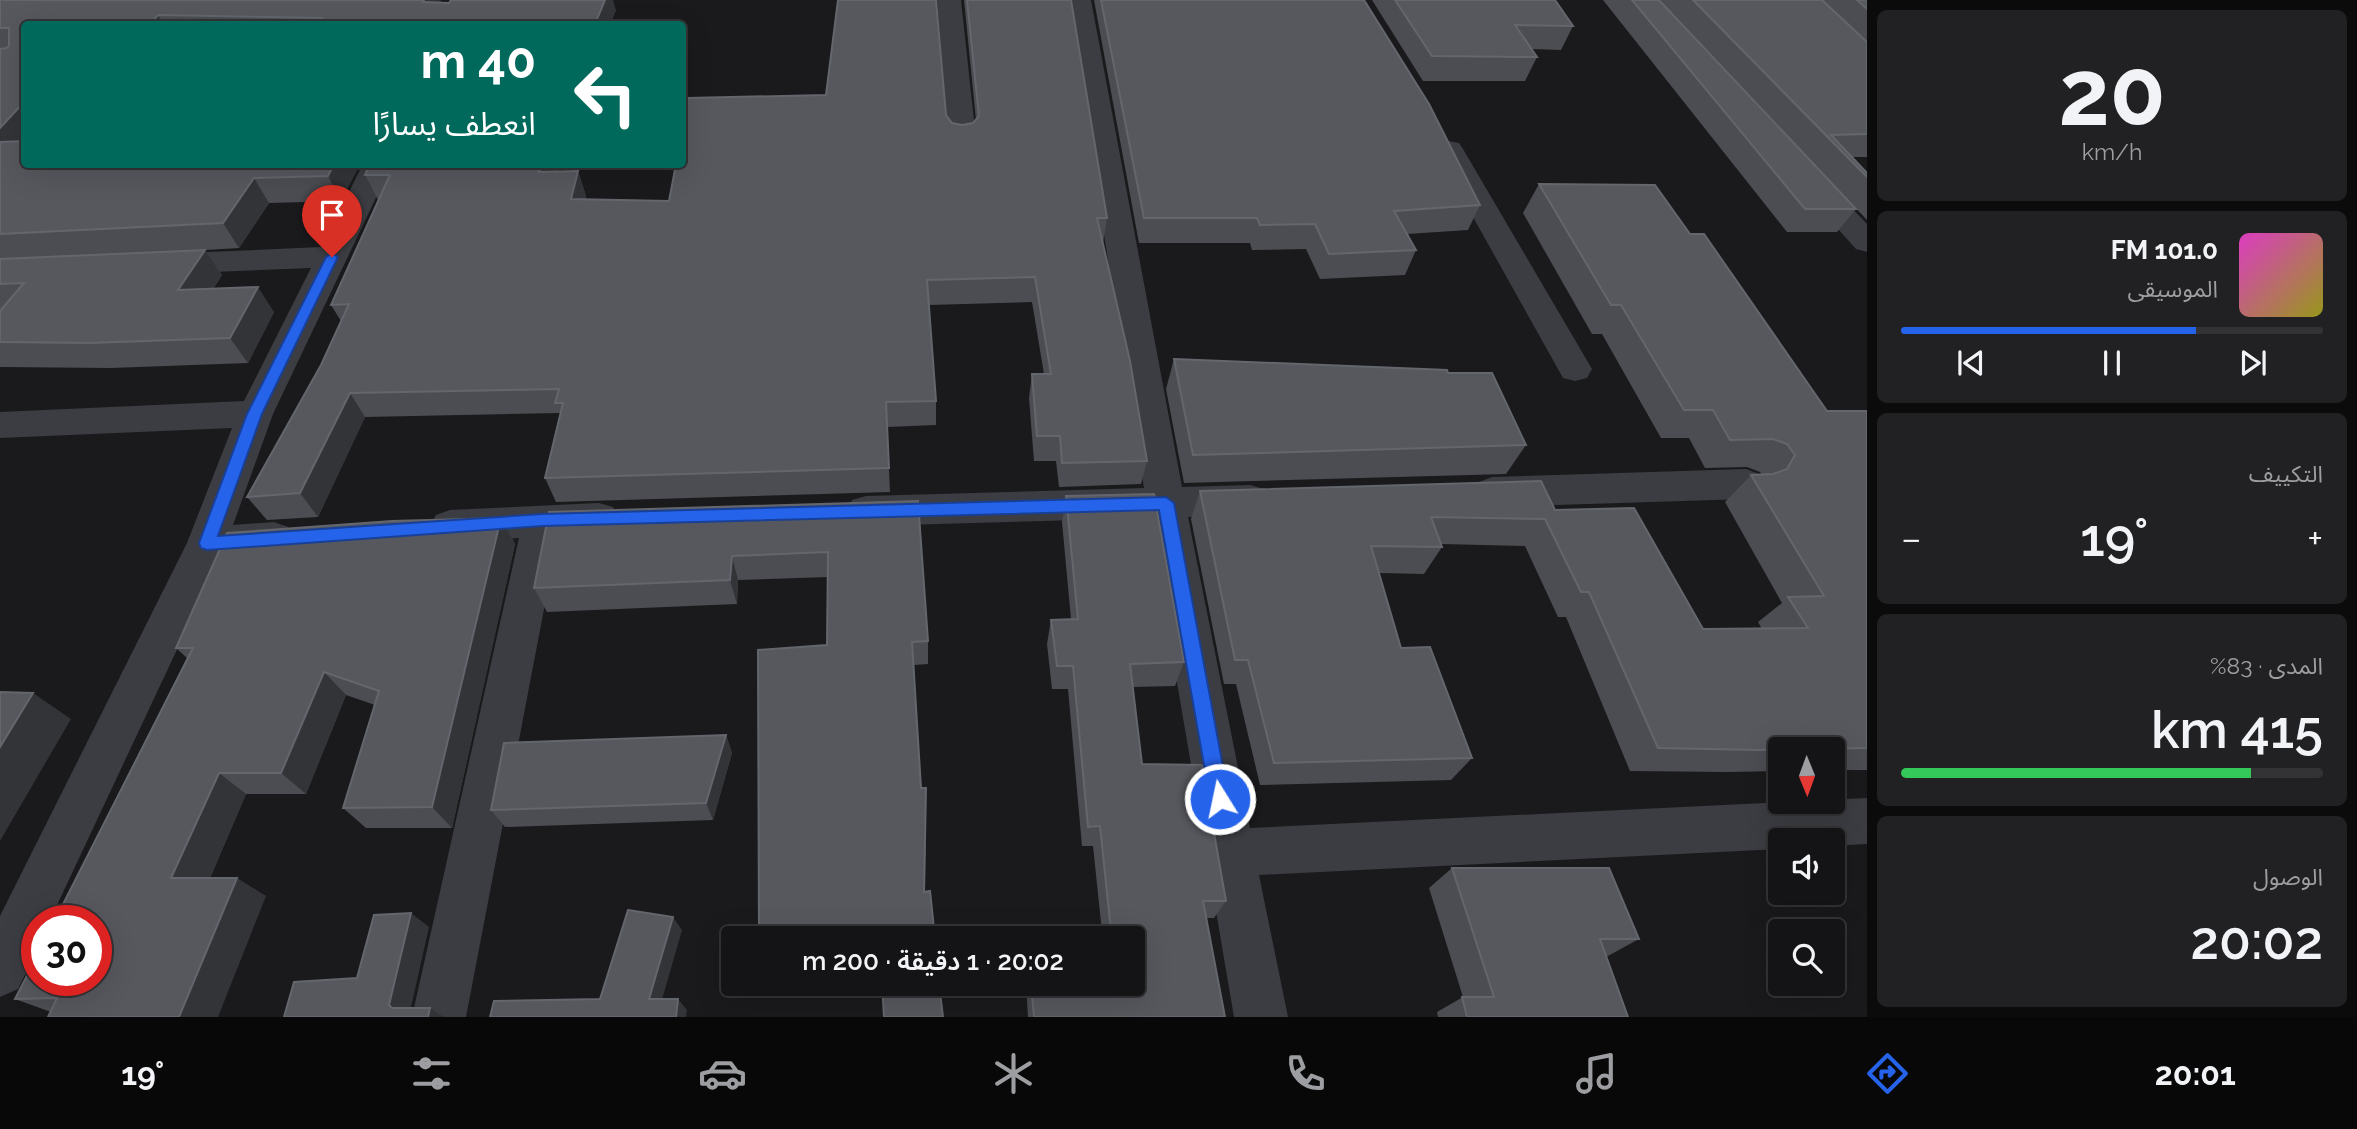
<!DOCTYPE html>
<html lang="ar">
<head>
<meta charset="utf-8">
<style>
	:root { --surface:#141416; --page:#212123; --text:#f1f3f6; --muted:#9d9ea1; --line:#333335; --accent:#2563eb }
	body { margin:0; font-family:Raleway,"Noto Sans Arabic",sans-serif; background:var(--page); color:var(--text); direction:rtl; height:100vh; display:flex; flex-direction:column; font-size:26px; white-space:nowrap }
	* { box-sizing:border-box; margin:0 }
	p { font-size:23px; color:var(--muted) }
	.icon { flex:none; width:38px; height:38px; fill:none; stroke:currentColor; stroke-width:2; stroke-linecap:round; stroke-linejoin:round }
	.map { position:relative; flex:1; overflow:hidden; direction:ltr }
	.side { display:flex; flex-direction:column; gap:10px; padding:10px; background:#0b0b0c; width:490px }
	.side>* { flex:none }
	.top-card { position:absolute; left:21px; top:21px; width:665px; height:147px; border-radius:7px; box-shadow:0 7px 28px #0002,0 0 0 2px var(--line); direction:rtl; background:#00695c; color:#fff; overflow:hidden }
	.needle { width:46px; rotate:179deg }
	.tools { position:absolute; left:1768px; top:737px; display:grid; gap:14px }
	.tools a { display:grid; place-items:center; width:77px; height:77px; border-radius:7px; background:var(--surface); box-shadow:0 7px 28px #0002,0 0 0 2px var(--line); font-size:35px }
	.speed { position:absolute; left:21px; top:905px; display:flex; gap:14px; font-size:35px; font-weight:700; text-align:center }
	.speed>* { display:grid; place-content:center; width:91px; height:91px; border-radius:50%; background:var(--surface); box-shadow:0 7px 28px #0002,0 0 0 2px var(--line); line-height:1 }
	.speed .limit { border:10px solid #d22; background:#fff; color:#111 }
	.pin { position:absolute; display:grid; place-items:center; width:60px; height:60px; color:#fff; margin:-72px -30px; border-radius:50% 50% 50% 0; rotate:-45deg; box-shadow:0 0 7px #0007 }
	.pin .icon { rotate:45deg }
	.me { position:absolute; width:77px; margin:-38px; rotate:350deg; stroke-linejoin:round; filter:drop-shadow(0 0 5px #0008) }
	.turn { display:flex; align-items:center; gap:24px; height:147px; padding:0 35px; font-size:32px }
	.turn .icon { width:91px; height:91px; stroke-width:2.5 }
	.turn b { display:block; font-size:49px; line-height:60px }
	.big { font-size:52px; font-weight:600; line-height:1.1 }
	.side .card { flex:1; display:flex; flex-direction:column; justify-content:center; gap:10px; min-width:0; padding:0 24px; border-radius:10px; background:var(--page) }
	.side .dial { align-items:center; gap:0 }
	.dial b { font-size:91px; line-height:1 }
	.song { display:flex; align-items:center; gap:21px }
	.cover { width:84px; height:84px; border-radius:10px; background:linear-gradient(135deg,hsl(310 70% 55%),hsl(60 70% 35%)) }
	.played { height:7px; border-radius:4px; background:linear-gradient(90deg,var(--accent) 70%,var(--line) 70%) }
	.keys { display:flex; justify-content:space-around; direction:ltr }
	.heat { display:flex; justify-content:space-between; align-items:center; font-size:38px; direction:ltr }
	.charge { height:10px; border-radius:5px; background:linear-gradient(90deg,#34c759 83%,var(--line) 0) }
	.trip { position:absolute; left:721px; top:926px; width:424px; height:70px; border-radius:7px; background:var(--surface); box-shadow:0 7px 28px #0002,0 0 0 2px var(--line); font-weight:600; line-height:70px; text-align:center; direction:rtl }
	.tab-bar { display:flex; height:112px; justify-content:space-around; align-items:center; background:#080809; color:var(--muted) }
	.tab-bar .icon { width:49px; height:49px }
	.tab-bar .current { color:var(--accent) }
	.tab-bar b { font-size:32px; color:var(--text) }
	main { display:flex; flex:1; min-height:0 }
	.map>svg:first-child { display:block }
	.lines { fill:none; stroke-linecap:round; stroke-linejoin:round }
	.street { fill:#3b3d42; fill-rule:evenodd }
	.wall { fill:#4b4d52 }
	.shaded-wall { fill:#333438 }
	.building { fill:#56585e; stroke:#63666c; stroke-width:2 }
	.route { fill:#2563eb; stroke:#184099; stroke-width:2 }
</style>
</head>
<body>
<main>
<section class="side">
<div class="card dial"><b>20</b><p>km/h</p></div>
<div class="card">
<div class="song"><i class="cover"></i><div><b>101.0 FM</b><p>الموسيقى</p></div></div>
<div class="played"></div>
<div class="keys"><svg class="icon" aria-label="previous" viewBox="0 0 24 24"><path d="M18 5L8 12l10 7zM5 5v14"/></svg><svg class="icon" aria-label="pause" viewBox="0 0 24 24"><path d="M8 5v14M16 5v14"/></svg><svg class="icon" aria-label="next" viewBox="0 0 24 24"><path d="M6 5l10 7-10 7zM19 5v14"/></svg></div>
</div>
<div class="card"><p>التكييف</p>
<div class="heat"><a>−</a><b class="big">19°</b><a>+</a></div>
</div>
<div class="card"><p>المدى · 83%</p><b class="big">415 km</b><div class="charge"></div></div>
<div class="card"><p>الوصول</p><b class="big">20:02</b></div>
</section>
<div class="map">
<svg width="1867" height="1017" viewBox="0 0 1867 1017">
	<rect width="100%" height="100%" fill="#1a1a1d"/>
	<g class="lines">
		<path class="street" d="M 937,0 L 961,0 L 976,139 L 972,145 L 962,147 L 952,145 L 948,139 Z
			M 1067,0 L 1091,0 L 1182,487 L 1250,485 L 1264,489 L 1269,500 L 1264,511 L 1250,515 L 1188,517 L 1250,828 L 1867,798 L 1867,844 L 1832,846 L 1832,840 L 1780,840 L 1780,849 L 1259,875 L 1288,1017 L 1234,1017 L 1149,518 L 866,526 L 852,522 L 847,511 L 852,500 L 866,496 L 1144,488 Z
			M 1449,141 L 1459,143 L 1463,149 L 1592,369 L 1587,378 L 1575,381 L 1563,378 L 1558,369 L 1435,149 L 1439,143 Z
			M 363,164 L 392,164 L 273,414 L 233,525 L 274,522 L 288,527 L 294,538 L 288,549 L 274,554 L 220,558 L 50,920 L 37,920 L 37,950 L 18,989 L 0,997 L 0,916 L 187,543 L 232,428 L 0,438 L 0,412 L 244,401 L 311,268 L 163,274 L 152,271 L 147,264 L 152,257 L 163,254 L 321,247 Z
			M 1811,173 L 1821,176 L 1867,224 L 1867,252 L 1856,249 L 1801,188 L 1796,182 L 1801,176 Z
			M 1746,469 L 1759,474 L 1765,484 L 1759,494 L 1746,499 L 1492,507 L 1479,502 L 1473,492 L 1479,482 L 1492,477 Z
			M 599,503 L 613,507 L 618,518 L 613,529 L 599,533 L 558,536 L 466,1017 L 412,1017 L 519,538 L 450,542 L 436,537 L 430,526 L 436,515 L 450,510 Z"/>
	</g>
	<path class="wall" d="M 0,0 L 440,3 L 616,10 L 610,24 L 24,24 L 24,164 L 360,164 L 341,201 L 269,203 L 239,248 L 205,250 L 222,275 L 213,289 L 274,312 L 248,363 L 111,368 L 0,367 L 0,311 L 2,309 L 0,309 L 0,49 L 7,48 L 0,48 Z
		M 964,0 L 1071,0 L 1107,218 L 1103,243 L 1147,461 L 1141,484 L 1059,487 L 1056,461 L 1034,461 L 1029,398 L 1032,374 L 1044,374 L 1032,302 L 929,305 L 936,401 L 936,425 L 887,427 L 890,492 L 556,502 L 545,478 L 560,413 L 365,417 L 318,517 L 267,520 L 247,497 L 321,365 L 341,321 L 331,305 L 378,200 L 365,175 L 370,164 L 559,164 L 557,172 L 578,171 L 586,196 L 585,200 L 669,201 L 946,115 L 952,123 L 962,125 L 973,123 L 976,120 Z
		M 1094,0 L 1364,0 L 1480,205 L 1468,230 L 1407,234 L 1416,250 L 1405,275 L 1320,279 L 1306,249 L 1252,250 L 1250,243 L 1139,243 Z
		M 1372,0 L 1555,0 L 1573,26 L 1561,50 L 1532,49 L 1537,57 L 1525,81 L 1423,81 Z
		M 1603,0 L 1659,0 L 1856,209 L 1837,232 L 1787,232 Z
		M 1660,0 L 1867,0 L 1867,157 L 1852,157 L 1867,173 L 1867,220 Z
		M 1539,184 L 1690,234 L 1827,411 L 1867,411 L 1867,770 L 1832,770 L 1832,749 L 1780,749 L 1780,771 L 1727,772 L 1630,771 L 1566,617 L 1558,617 L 1525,546 L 1441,544 L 1442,547 L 1424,574 L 1379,573 L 1401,648 L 1472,758 L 1451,780 L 1260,785 L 1236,684 L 1224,684 L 1191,519 L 1200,491 L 1555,510 L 1703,629 L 1762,629 L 1758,622 L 1782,603 L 1725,502 L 1751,475 L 1762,475 L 1760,472 L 1747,467 L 1705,468 L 1689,438 L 1661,438 L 1602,334 L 1592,334 L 1523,213 Z
		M 1174,359 L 1448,373 L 1526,445 L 1506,474 L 1184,483 L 1166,389 Z
		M 1066,496 L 1184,662 L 1175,686 L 1133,687 L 1142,764 L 1226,901 L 1214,918 L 1206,918 L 1225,1017 L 1028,1017 L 1026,984 L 1132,984 L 1132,938 L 1026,938 L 1027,934 L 1102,932 L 1093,846 L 1082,846 L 1068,689 L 1052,689 L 1047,644 L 1051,620 L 1071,619 L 1062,522 Z
		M 918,501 L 928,641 L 928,664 L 914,665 L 921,788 L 926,788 L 925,892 L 935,938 L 827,645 L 828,577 L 738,580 L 737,604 L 547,612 L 534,588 Z
		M 501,518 L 515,544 L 452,828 L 366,828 L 343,808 L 375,705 L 346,695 L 306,794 L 246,794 L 210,878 L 266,896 L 51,1012 L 15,999 L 187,658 L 176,648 Z
		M 726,735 L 732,753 L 713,820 L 505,827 L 491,810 Z
		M 1452,868 L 1639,939 L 1606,957 L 1628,1017 L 1438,1017 L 1437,1012 L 1463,997 L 1429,888 Z"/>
	<path class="shaded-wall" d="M 424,0 L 441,0 L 433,24 L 423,2 Z
		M 605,0 L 613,0 L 616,10 L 610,24 L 595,24 Z
		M 158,15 L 163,24 L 155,24 L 153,21 Z
		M 24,102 L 24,147 L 0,160 L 0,128 Z
		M 334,164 L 360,164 L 341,201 L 328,176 Z
		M 542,164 L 559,164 L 547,197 L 539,172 Z
		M 578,171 L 586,196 L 579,224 L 571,199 Z
		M 254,178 L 269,203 L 239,248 L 223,223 Z
		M 205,250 L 222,275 L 196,314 L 178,290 Z
		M 258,287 L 274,312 L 248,363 L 230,338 Z
		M 350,393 L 365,417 L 318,517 L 300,493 Z
		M 501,518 L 515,544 L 452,828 L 432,807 Z
		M 732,556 L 738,580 L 737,604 L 730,580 Z
		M 324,672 L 346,695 L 306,794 L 281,773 Z
		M 33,693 L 71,719 L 0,841 L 0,747 Z
		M 726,735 L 732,753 L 713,820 L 706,803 Z
		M 219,773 L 246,794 L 202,896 L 171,878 Z
		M 237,878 L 266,896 L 218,1017 L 179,1017 Z
		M 411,913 L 429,927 L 409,1016 L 392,1008 L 389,1005 Z
		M 673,917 L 682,930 L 659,1010 L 649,999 Z
		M 678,999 L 687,1010 L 686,1017 L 676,1017 Z
		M 430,1008 L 444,1017 L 428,1017 Z"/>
	<path class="building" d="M 0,0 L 424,0 L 423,2 L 449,3 L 451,0 L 605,0 L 595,24 L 318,24 L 322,18 L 158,15 L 153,21 L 101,22 L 99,24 L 24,24 L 24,102 L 0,128 L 0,49 L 6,48 L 9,46 L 9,28 L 0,28 Z
		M 838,0 L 936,0 L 946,115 L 952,123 L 962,125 L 973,123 L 979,116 L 967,0 L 1071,0 L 1107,218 L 1097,218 L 1130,361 L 1147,461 L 1062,463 L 1060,436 L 1037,436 L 1032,374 L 1051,374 L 1035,277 L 927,280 L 936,401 L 886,402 L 889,468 L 545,478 L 563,403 L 555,403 L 559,389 L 350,393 L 300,493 L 247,497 L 321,365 L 349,304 L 331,305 L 390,175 L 365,175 L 370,164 L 542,164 L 539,172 L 578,171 L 571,199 L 669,201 L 676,164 L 682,164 L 682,129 L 688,98 L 826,95 Z
		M 1101,0 L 1364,0 L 1429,104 L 1480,205 L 1394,211 L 1416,250 L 1329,254 L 1315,224 L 1260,225 L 1257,218 L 1144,218 Z
		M 1395,0 L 1555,0 L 1573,26 L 1515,25 L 1537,57 L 1432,56 Z
		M 1632,0 L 1659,0 L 1856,209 L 1805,209 Z
		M 1693,0 L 1822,0 L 1867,42 L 1867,134 L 1831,135 L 1867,173 L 1867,177 Z
		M 1857,0 L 1867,0 L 1867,9 Z
		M 24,141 L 24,164 L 334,164 L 328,176 L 254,178 L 223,223 L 0,234 L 0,142 Z
		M 1539,184 L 1655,185 L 1690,234 L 1704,234 L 1827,411 L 1867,411 L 1867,748 L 1759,750 L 1658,748 L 1589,592 L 1581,592 L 1545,519 L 1431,517 L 1442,547 L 1371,546 L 1401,648 L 1430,647 L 1472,758 L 1274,763 L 1248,660 L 1235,660 L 1200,491 L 1541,481 L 1555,510 L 1634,508 L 1703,629 L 1808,628 L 1788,597 L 1824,596 L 1751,475 L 1773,474 L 1787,469 L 1795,455 L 1787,444 L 1773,439 L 1730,440 L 1713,410 L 1684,410 L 1621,305 L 1611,305 Z
		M 205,250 L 178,290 L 258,287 L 230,338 L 90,343 L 0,342 L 0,311 L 24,283 L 0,284 L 0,259 Z
		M 1174,359 L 1447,370 L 1448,373 L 1492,373 L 1526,445 L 1193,455 Z
		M 1154,494 L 1184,662 L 1130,664 L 1142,764 L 1202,765 L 1226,901 L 1203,901 L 1225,1017 L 1034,1017 L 1031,984 L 1132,984 L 1132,938 L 1027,938 L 1027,934 L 1111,931 L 1100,826 L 1088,827 L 1073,666 L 1057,666 L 1051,620 L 1078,619 L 1066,496 Z
		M 918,501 L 928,641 L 912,642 L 921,788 L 926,788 L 924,892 L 930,891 L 935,938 L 759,938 L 758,650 L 827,645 L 828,552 L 732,556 L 730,580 L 534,588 L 549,512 Z
		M 501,518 L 432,807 L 343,808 L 379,691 L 324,672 L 281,773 L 219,773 L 171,878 L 237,878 L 179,1017 L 48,1017 L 57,998 L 15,999 L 37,956 L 37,980 L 96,980 L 96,920 L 55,920 L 193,648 L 176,648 L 227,533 L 392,521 Z
		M 0,692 L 33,693 L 0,747 Z
		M 726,735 L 706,803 L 491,810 L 504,743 Z
		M 1452,868 L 1609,868 L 1639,939 L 1600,939 L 1628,1017 L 1467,1017 L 1462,997 L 1494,997 Z
		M 628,910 L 673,917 L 649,999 L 678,999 L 676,1017 L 490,1017 L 494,1001 L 600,999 Z
		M 411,913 L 389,1005 L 392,1008 L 430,1008 L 428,1017 L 284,1017 L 294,982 L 357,978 L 374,915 Z
		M 882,984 L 939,984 L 943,1017 L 884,1017 Z"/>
	<path class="route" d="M 332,253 L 338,257 L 262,414 L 218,536 L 542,514 L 1166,497 L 1174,503 L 1229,799 L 1226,806 L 1220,808 L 1213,806 L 1210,799 L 1159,510 L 542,526 L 207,550 L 201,548 L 199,543 L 247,414 L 326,257 Z"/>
</svg>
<div class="tools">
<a><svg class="needle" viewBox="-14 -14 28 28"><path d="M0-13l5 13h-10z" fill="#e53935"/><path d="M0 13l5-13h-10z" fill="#9d9ea1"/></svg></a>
<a><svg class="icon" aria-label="sound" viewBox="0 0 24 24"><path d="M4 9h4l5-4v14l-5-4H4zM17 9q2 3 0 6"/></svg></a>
<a><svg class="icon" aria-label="search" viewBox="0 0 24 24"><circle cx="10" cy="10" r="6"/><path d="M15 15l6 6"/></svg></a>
</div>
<div class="speed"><div class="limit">30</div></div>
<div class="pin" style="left:332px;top:257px;background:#d93025"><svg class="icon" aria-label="arrive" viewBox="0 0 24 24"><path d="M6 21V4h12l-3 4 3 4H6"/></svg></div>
<svg class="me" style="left:1220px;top:799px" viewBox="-20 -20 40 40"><circle r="17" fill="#2563eb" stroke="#fff" stroke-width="3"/><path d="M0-11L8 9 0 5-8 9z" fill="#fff"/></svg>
<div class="trip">20:02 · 1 دقيقة · 200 m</div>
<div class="top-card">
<div class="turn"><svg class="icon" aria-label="left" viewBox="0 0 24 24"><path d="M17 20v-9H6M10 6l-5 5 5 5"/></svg><div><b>40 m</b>انعطف يسارًا</div></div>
</div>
</div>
</main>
<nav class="tab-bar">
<b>20:01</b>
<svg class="icon current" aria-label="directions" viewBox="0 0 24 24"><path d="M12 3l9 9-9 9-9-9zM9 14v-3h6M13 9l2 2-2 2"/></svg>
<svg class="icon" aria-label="music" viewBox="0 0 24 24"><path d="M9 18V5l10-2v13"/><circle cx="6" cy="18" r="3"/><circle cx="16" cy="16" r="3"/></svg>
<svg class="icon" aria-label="phone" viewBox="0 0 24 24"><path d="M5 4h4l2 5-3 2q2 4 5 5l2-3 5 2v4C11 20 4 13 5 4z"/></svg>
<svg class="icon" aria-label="climate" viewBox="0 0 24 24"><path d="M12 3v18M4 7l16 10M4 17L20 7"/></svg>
<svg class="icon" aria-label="car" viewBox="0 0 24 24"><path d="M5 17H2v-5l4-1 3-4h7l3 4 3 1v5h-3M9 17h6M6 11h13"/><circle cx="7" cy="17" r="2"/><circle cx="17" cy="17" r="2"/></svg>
<svg class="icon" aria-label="filters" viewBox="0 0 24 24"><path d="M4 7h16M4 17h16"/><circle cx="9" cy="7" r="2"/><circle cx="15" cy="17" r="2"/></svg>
<b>19°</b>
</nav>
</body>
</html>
